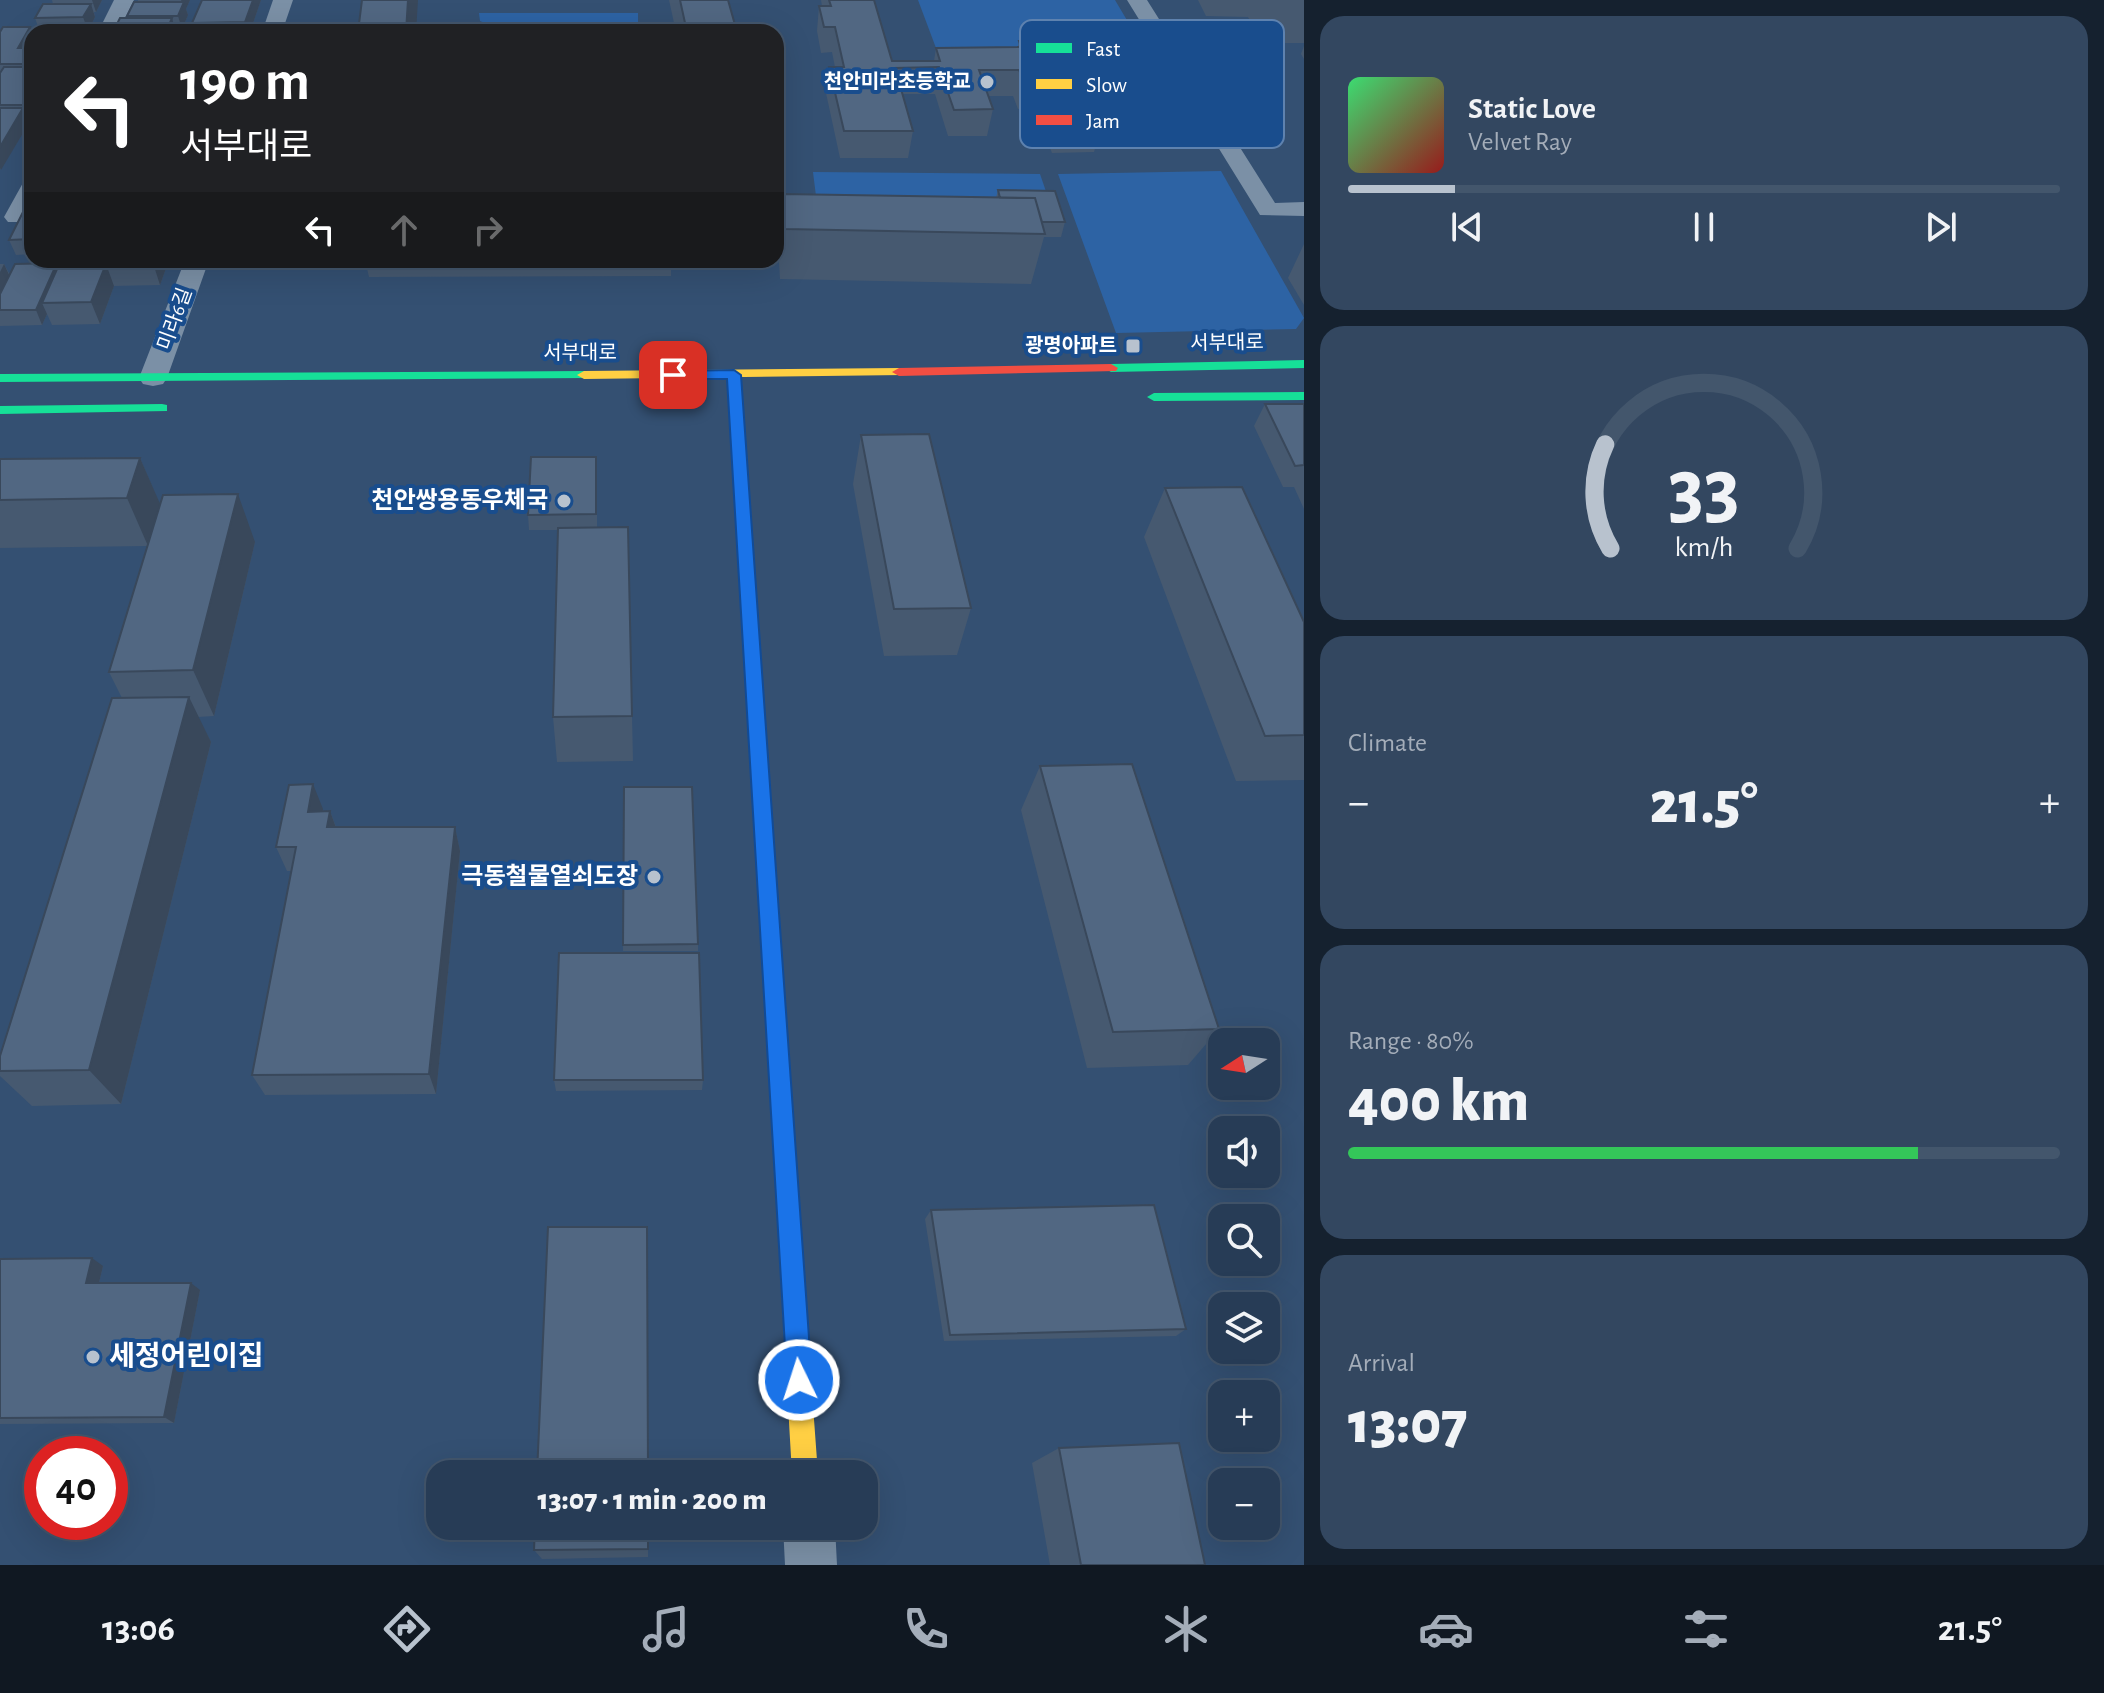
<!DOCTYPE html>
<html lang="en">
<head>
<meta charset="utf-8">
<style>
	:root { --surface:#273c56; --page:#334760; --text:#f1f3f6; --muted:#a4adb9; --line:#43566c; --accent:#b8c2ce }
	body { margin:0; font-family:"Alegreya Sans","Noto Sans KR",sans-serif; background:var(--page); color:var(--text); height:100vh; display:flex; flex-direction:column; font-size:30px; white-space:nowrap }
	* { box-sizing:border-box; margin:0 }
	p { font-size:26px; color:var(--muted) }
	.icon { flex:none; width:44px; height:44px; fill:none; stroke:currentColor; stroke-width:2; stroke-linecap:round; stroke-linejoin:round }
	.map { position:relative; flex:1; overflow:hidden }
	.details { display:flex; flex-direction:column; gap:16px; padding:16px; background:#15212f; width:800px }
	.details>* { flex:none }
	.banner { position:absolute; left:24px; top:24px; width:760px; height:244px; border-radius:24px; box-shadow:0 8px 32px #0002,0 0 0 2px var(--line); background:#202124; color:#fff; overflow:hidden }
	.needle { width:52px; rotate:258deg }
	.tools { position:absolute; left:1208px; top:1028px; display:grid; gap:16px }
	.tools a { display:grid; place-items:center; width:72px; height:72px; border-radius:16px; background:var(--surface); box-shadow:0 8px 32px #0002,0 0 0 2px var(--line); font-size:40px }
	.speed { position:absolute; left:24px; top:1436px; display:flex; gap:16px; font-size:40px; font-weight:700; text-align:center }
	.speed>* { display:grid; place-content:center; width:104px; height:104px; border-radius:50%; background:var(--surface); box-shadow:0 8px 32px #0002,0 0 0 2px var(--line); line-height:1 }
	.speed .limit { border:12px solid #d22; background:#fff; color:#111 }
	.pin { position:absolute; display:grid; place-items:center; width:68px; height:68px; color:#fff; margin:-34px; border-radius:16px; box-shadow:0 4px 12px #0006 }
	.me { position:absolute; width:88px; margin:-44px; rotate:356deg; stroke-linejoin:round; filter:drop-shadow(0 0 6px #0008) }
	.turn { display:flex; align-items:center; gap:28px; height:168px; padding:0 24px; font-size:36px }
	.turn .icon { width:104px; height:104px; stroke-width:2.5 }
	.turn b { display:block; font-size:56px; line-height:68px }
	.lanes { display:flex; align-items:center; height:76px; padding:0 24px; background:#0003; justify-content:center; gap:40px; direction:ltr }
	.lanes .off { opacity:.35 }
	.big { font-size:60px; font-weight:800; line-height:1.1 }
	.details .card { flex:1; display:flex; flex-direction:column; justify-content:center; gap:12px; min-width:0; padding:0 28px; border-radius:24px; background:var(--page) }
	.details .dial { align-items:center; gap:0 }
	.dial svg { height:208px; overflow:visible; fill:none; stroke:var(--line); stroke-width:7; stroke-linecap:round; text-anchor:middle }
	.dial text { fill:var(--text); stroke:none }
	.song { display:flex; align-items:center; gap:24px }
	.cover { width:96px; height:96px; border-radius:12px; background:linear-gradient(135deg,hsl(140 70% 55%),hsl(0 70% 35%)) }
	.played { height:8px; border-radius:4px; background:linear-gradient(90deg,var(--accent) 15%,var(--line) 15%) }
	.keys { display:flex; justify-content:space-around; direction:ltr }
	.heat { display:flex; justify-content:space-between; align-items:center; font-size:44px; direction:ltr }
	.charge { height:12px; border-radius:6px; background:linear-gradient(90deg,#34c759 80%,var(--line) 0) }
	.trip { position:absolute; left:426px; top:1460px; width:452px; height:80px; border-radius:24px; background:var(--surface); box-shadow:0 8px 32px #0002,0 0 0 2px var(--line); font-weight:800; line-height:80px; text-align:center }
	.tabs { display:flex; height:128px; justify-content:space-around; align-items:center; background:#101822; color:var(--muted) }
	.tabs .icon { width:56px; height:56px }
	.tabs .selected { color:var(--accent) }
	.tabs b { font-size:36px; color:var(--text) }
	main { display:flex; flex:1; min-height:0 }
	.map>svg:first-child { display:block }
	.green { fill:#2d63a4 }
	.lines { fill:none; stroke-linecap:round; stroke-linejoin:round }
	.lane { fill:#7b90a6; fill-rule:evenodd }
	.street { fill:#7b90a6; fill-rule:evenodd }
	.fast { fill:#16e098; fill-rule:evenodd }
	.slow { fill:#ffcf43; fill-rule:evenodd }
	.jam { fill:#f24e42; fill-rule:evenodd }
	.wall { fill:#465970 }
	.shaded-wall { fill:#39485b }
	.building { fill:#516782; stroke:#39485b; stroke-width:2 }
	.route { fill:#1a73e8; stroke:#114b97; stroke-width:2 }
	.poi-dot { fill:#b8c2ce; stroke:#194d8d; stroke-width:3 }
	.labels { text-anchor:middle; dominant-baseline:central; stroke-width:8; stroke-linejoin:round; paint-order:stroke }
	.far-poi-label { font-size:20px; font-weight:bold; fill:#fff; stroke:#194d8d; text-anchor:end }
	.far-street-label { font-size:20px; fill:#fff; stroke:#194d8d }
	.poi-label { font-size:24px; font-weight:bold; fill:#fff; stroke:#194d8d; text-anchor:end }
	.near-poi-label { font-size:28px; font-weight:bold; fill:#fff; stroke:#194d8d; text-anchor:start }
	.key { fill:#194d8d; stroke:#5e82af; stroke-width:2 }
	.key-label { font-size:22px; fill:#fff }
</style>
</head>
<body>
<main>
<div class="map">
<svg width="1304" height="1565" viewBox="0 0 1304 1565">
	<rect width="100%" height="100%" fill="#345072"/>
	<path class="green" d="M 918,0 L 1115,0 L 1150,59 L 942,64 Z
		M 479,13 L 638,13 L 638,32 L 487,32 L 487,24 L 480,21 Z
		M 1221,171 L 1304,318 L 1296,329 L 1116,333 L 1058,174 Z
		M 813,172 L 1040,174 L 1051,206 L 817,204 Z"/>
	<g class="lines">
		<path class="lane" d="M 1196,31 L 1235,32 L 1279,100 L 1278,102 L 1198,102 L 1198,98 L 1202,97 L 1267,97 L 1228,37 L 1192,36 L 1191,34 Z"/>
		<path class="street" d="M 114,0 L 134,0 L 118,32 L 98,32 Z
			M 273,0 L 293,0 L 282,32 L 262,32 Z
			M 1127,0 L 1147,0 L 1275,203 L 1304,202 L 1304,216 L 1260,215 Z
			M 32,179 C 32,195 34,208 24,222 L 8,222 L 4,217 L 24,181 Z
			M 185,260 L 209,260 L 167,378 L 163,384 L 153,386 L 143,384 L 139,378 Z
			M 783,1526 L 835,1526 L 837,1565 L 785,1565 Z"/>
		<path class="fast" d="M 1304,360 L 1304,368 L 1111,372 L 1104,368 L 1111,364 Z
			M 584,371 L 591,375 L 589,378 L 0,382 L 0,374 Z
			M 734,371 L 741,375 L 799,1214 L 796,1222 L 788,1225 L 780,1222 L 777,1214 L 727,375 Z
			M 1304,392 L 1304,400 L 1154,401 L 1147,397 L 1154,393 Z
			M 162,404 L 167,405 L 167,411 L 0,414 L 0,406 Z"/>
		<path class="slow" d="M 899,368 L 906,372 L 904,375 L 584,379 L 577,375 L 584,371 Z
			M 788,1203 L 796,1206 L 799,1214 L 818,1474 L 792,1474 L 777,1214 L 780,1206 Z"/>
		<path class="jam" d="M 1111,364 L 1118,368 L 1116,371 L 899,376 L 892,372 L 899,368 Z"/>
	</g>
	<path class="wall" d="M 52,0 L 102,0 L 96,12 L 94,12 L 95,17 L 88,31 L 40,32 L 35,18 L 53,4 Z
		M 138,0 L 190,0 L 186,9 L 188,15 L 182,29 L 176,30 L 176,32 L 128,18 L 127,16 L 138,2 Z
		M 202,0 L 261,0 L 250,32 L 194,32 L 192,23 Z
		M 669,0 L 728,0 L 737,32 L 676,32 Z
		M 821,0 L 874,0 L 892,61 L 934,61 L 936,48 L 1018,47 L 1019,41 L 1072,65 L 1138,69 L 1137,73 L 1168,82 L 1205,132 L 1199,147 L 1142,147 L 1131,127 L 1136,112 L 1138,112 L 1130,95 L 1087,96 L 1101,126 L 1094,152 L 1052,153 L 1034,108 L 1018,109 L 1013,96 L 988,96 L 993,109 L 987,136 L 948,136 L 935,94 L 902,94 L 913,131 L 908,158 L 840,158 L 826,93 L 829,67 L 835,67 L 832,52 L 821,53 L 817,31 L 819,6 L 822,6 Z
		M 1198,0 L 1304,0 L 1304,43 L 1263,43 L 1248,17 L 1206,16 Z
		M 30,27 L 33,32 L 32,119 L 27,119 L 29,123 L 0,170 L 0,32 Z
		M 1304,46 L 1304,59 L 1301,54 Z
		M 998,190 L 1065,222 L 1061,237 L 1044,237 L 1031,284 L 780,279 L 778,244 L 782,194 L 996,198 Z
		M 32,210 L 32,254 L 16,255 L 9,240 Z
		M 1304,244 L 1304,305 L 1288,278 Z
		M 61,260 L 169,260 L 160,285 L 114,286 L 100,324 L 52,325 L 47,314 L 42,325 L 0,326 L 0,264 L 4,264 L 10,275 L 58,266 Z
		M 365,260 L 671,260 L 671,276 L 369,277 Z
		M 1265,404 L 1304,404 L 1304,509 L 1294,487 L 1283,487 L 1254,426 Z
		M 861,435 L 971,608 L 957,655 L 884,656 L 853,484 Z
		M 140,458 L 160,505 L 255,542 L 214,716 L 198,717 L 211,742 L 121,1104 L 32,1106 L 0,1076 L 0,1056 L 122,698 L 109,672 L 147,546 L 0,548 L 0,459 Z
		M 597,472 L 597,527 L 628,527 L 633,761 L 557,762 L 553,717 L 558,530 L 529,530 L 528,515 Z
		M 1165,488 L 1304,622 L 1304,780 L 1236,781 L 1144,537 Z
		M 1040,766 L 1219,1029 L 1188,1065 L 1087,1068 L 1021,810 Z
		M 624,787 L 698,944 L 698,951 L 623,951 Z
		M 323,809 L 322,812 L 330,811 L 336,827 L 455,827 L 460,851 L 436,1094 L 265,1095 L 252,1075 L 292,871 L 287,871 L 276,847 Z
		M 554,1080 L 703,1080 L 702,1090 L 556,1091 Z
		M 931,1210 L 1186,1329 L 1176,1336 L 944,1341 L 925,1219 Z
		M 0,1259 L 103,1266 L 99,1283 L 200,1290 L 174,1423 L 0,1424 Z
		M 1059,1448 L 1205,1565 L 1050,1565 L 1032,1463 Z
		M 648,1526 L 648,1557 L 542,1559 L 534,1550 Z"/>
	<path class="shaded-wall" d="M 92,0 L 102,0 L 96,12 Z
		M 181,0 L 190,0 L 186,9 L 188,15 L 182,29 L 178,16 L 183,5 Z
		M 253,0 L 261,0 L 250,32 L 247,32 L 245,22 Z
		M 408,0 L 418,0 L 416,32 L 406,32 Z
		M 91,4 L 95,17 L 88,31 L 83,17 Z
		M 172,18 L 176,32 L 166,32 Z
		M 30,27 L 33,32 L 32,47 L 23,62 L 18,48 Z
		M 32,98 L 32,114 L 28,105 Z
		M 23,108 L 29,123 L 1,170 L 0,168 L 0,147 Z
		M 154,260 L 169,260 L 160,285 L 153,263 Z
		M 57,263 L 63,278 L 42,303 L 47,314 L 42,325 L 36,310 Z
		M 4,264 L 11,279 L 0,301 L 0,272 Z
		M 106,264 L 114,286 L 100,324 L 91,302 Z
		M 140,458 L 161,506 L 148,546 L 127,498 Z
		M 238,494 L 255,542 L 214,716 L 193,670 Z
		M 189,697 L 211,742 L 121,1104 L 89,1070 Z
		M 313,784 L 323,809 L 318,836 L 308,812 Z
		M 330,811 L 339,836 L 327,827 Z
		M 455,827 L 460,851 L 436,1094 L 429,1074 Z
		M 92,1258 L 103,1266 L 97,1291 L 86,1283 Z
		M 191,1283 L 200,1290 L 174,1423 L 164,1417 Z"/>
	<path class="building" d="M 202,0 L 253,0 L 245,22 L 192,23 Z
		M 362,0 L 408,0 L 406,32 L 358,32 Z
		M 680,0 L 728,0 L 737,32 L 687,32 Z
		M 829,0 L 874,0 L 892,61 L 940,61 L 936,48 L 1021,47 L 1019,41 L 1060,41 L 1072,65 L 1135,64 L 1138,69 L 1075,70 L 1101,126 L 1059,126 L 1040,82 L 1025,82 L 1019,70 L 979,70 L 993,109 L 954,110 L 939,67 L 895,68 L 913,131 L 844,131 L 829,67 L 844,67 L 835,27 L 824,27 L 819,6 L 831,6 Z
		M 134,2 L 184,2 L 178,16 L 127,16 Z
		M 43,4 L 91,4 L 83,17 L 35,18 Z
		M 120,18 L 172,18 L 166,32 L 113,32 Z
		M 3,27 L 30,27 L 18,48 L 32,48 L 32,64 L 0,64 L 0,32 Z
		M 4,67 L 32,67 L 32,98 L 28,105 L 0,105 L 0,73 Z
		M 0,108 L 23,108 L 0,147 Z
		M 998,190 L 1055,191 L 1065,222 L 1042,222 L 1035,198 L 1000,198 Z
		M 782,194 L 1035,198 L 1045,234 L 785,229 Z
		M 24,210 L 32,210 L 32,239 L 9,240 Z
		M 61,260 L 154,260 L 153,263 L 106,264 L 91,302 L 42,303 Z
		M 57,263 L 36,310 L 0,310 L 0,294 L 15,264 Z
		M 1265,404 L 1304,404 L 1304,465 L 1295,466 Z
		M 929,434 L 971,608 L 894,609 L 861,435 Z
		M 531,457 L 596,457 L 596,514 L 528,515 Z
		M 140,458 L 127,498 L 0,500 L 0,459 Z
		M 1242,487 L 1304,622 L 1304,735 L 1265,736 L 1165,488 Z
		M 238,494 L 193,670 L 109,672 L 163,495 Z
		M 628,527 L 632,716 L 553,717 L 558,528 Z
		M 189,697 L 89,1070 L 0,1071 L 0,1056 L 112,698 Z
		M 1132,764 L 1219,1029 L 1113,1032 L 1040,766 Z
		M 313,784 L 308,812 L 330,811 L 327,827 L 455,827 L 429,1074 L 252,1075 L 296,847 L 276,847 L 289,785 Z
		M 624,787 L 692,787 L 698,944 L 623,945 Z
		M 559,953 L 699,953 L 703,1080 L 554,1080 Z
		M 1154,1205 L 1186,1329 L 950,1335 L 931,1210 Z
		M 548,1227 L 647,1227 L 648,1474 L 537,1474 Z
		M 92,1258 L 86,1283 L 191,1283 L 164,1417 L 0,1418 L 0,1259 Z
		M 1179,1443 L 1205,1565 L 1081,1565 L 1059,1448 Z
		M 535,1526 L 648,1526 L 648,1549 L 534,1550 Z"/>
	<path class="route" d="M 734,370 L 741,375 L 812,1380 L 808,1388 L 799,1392 L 790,1388 L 787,1380 L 727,379 L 673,379 L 666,375 L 673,371 Z"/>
	<g class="poi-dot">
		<circle cx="987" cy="82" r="8"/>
		<rect x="1125" y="338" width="16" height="16" rx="4"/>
		<circle cx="564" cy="501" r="8"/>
		<circle cx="654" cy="877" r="8"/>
		<circle cx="93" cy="1357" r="8"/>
	</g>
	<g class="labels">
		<g class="far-poi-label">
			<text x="971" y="82">천안미라초등학교</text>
			<text x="1117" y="346">광명아파트</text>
		</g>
		<g class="far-street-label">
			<text transform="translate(175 319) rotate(-70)">미라6길</text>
			<text transform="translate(1227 343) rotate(-1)">서부대로</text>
			<text x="580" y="353">서부대로</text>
		</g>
		<g class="poi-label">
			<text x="548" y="501">천안쌍용동우체국</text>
			<text x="638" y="877">극동철물열쇠도장</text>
		</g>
		<g class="near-poi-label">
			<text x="109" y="1357">세정어린이집</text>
		</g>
	</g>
	<rect x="1020" y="20" width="264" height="128" rx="12" class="key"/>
	<rect x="1036" y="43" width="36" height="10" fill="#16e098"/>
	<rect x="1036" y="79" width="36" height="10" fill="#ffcf43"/>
	<rect x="1036" y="115" width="36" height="10" fill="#f24e42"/>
	<g class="key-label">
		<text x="1086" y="56">Fast</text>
		<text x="1086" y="92">Slow</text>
		<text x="1086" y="128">Jam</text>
	</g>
</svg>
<div class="tools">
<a><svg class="needle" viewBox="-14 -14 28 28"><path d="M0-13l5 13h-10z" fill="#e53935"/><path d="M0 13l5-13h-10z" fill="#a4adb9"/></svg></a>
<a><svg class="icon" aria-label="sound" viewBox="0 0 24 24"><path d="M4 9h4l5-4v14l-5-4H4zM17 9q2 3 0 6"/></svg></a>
<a><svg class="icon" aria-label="search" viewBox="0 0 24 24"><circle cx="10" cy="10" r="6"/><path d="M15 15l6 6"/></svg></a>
<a><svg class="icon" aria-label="layers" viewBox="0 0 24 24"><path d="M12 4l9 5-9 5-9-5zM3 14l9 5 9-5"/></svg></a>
<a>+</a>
<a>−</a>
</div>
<div class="speed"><div class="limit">40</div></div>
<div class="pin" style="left:673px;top:375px;background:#d93025"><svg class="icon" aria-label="arrive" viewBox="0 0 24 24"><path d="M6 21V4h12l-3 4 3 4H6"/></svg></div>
<svg class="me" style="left:799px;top:1380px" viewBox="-20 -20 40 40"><circle r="17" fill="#1a73e8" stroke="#fff" stroke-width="3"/><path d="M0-11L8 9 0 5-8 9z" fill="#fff"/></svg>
<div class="trip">13:07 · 1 min · 200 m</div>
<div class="banner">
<div class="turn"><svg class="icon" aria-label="left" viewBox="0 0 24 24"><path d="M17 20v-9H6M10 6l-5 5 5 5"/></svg><div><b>190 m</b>서부대로</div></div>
<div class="lanes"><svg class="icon" aria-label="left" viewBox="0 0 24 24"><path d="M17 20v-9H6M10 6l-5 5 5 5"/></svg><svg class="icon off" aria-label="ahead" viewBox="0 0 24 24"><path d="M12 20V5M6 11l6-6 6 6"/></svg><svg class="icon off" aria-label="right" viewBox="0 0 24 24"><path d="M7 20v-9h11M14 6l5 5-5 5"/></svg></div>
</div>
</div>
<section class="details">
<div class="card">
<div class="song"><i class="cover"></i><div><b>Static Love</b><p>Velvet Ray</p></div></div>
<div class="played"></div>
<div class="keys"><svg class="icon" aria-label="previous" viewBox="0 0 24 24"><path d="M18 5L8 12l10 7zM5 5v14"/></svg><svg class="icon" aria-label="pause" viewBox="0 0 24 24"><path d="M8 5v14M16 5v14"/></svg><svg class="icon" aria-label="next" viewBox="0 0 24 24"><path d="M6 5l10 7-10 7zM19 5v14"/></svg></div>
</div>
<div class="card dial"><svg viewBox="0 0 100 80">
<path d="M14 69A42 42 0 1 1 86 69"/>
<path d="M14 69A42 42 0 0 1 12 29" stroke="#b8c2ce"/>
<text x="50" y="56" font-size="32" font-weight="700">33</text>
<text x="50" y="72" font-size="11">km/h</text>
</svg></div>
<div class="card"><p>Climate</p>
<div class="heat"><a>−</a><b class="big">21.5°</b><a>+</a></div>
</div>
<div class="card"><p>Range · 80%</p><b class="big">400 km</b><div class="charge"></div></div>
<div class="card"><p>Arrival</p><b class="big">13:07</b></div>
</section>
</main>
<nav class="tabs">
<b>13:06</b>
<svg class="icon selected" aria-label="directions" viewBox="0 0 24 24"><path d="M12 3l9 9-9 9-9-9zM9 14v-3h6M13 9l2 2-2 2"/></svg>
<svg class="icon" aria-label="music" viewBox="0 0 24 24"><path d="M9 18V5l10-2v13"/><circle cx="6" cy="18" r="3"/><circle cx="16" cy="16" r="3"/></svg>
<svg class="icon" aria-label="phone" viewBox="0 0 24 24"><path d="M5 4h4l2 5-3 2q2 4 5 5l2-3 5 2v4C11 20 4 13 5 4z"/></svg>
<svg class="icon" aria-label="climate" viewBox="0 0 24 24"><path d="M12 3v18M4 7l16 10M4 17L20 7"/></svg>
<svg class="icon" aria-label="car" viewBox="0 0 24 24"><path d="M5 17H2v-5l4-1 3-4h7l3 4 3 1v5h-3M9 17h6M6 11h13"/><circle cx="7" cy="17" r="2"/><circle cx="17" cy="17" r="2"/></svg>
<svg class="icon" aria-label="filters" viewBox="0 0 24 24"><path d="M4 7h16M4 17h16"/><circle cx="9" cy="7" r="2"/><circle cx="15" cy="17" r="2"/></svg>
<b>21.5°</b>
</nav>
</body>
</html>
